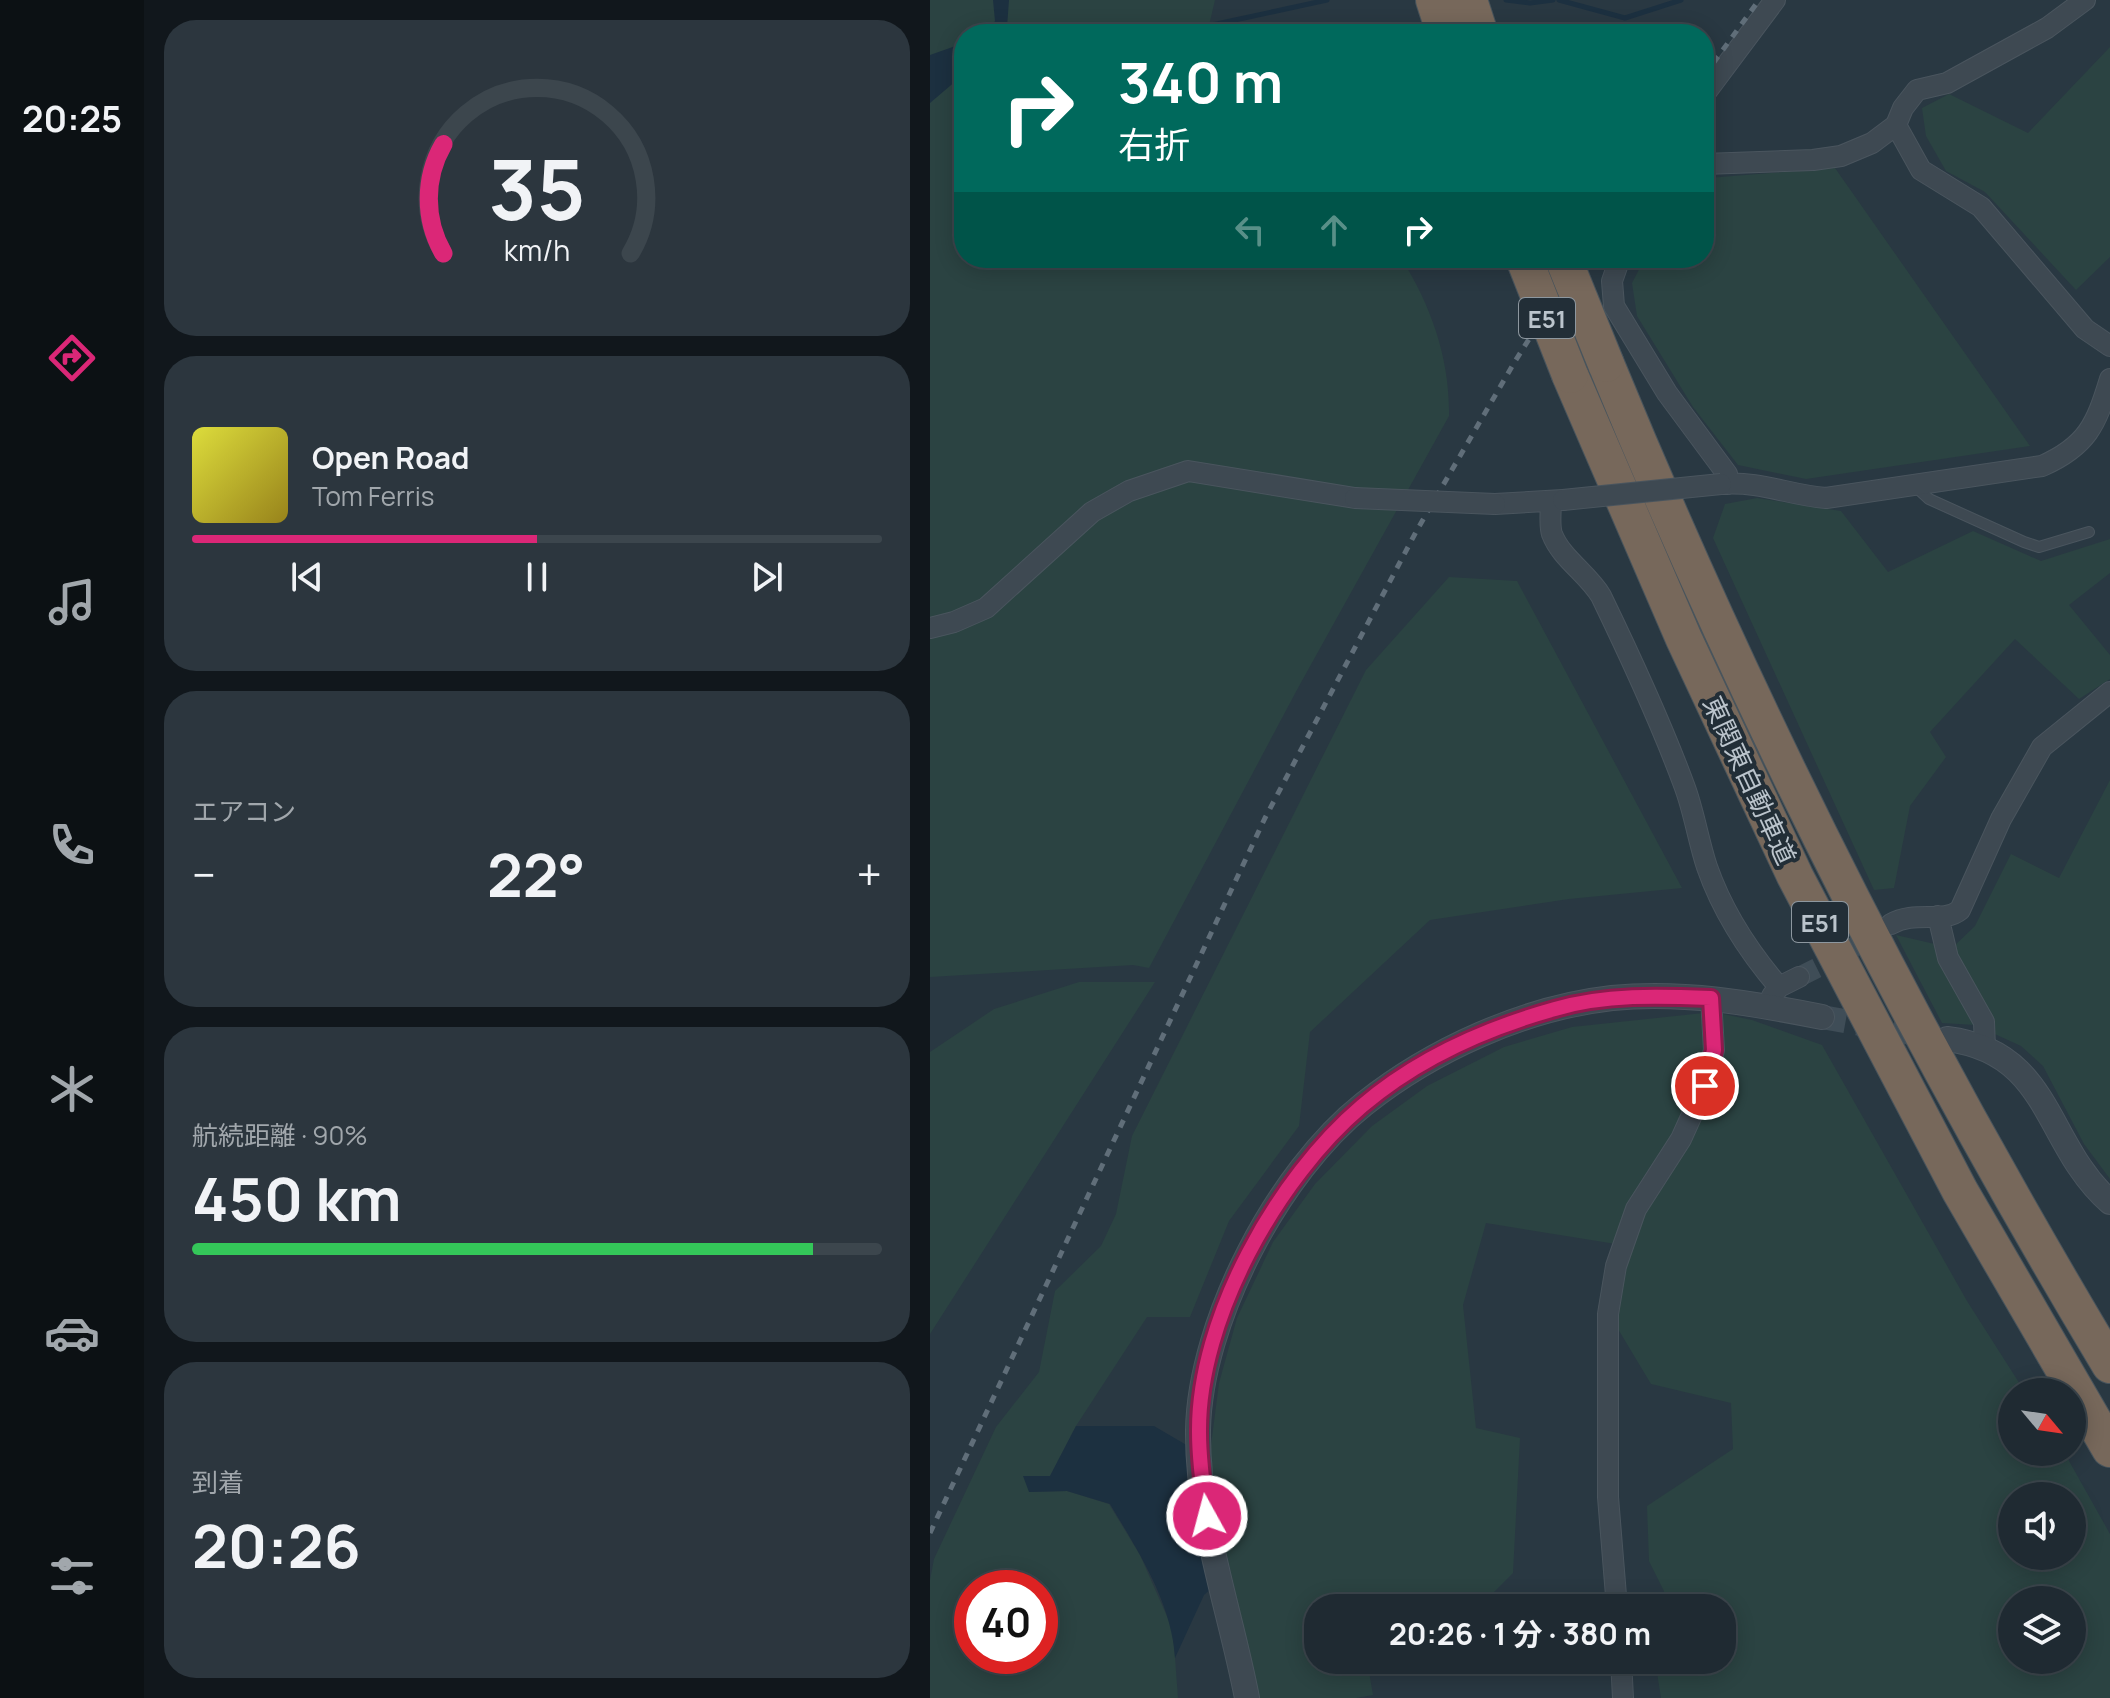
<!DOCTYPE html>
<html lang="ja">
<head>
<meta charset="utf-8">
<style>
	:root { --surface:#1f2a32; --page:#2c363e; --text:#f1f3f6; --muted:#a1a7ac; --line:#3c464d; --accent:#db2777 }
	body { margin:0; font-family:Manrope,"Noto Sans JP",sans-serif; background:var(--page); color:var(--text); height:100vh; display:flex; flex-direction:column; font-size:30px; white-space:nowrap }
	* { box-sizing:border-box; margin:0 }
	p { font-size:26px; color:var(--muted) }
	.icon { flex:none; width:44px; height:44px; fill:none; stroke:currentColor; stroke-width:2; stroke-linecap:round; stroke-linejoin:round }
	.map { position:relative; flex:1; overflow:hidden }
	.details { display:flex; flex-direction:column; gap:20px; padding:20px; background:#11171c; width:786px }
	.details>* { flex:none }
	.guide { position:absolute; left:24px; top:24px; width:760px; height:244px; border-radius:32px; box-shadow:0 4px 20px #0003,0 0 0 2px var(--line); background:#00695c; color:#fff; overflow:hidden }
	.needle { width:52px; rotate:119deg }
	.tools { position:absolute; left:1068px; top:1378px; display:grid; gap:16px }
	.tools a { display:grid; place-items:center; width:88px; height:88px; border-radius:50%; background:var(--surface); box-shadow:0 4px 20px #0003,0 0 0 2px var(--line); font-size:40px }
	.speed { position:absolute; left:24px; top:1570px; display:flex; gap:16px; font-size:40px; font-weight:700; text-align:center }
	.speed>* { display:grid; place-content:center; width:104px; height:104px; border-radius:50%; background:var(--surface); box-shadow:0 4px 20px #0003,0 0 0 2px var(--line); line-height:1 }
	.speed .limit { border:12px solid #d22; background:#fff; color:#111 }
	.pin { position:absolute; display:grid; place-items:center; width:68px; height:68px; color:#fff; margin:-34px; border:4px solid #fff; border-radius:50%; box-shadow:0 2px 8px #0007 }
	.me { position:absolute; width:88px; margin:-44px; rotate:353deg; stroke-linejoin:round; filter:drop-shadow(0 0 6px #0008) }
	.turn { display:flex; align-items:center; gap:28px; height:168px; padding:0 32px; font-size:36px }
	.turn .icon { width:104px; height:104px; stroke-width:2.5 }
	.turn b { display:block; font-size:56px; line-height:68px }
	.lanes { display:flex; align-items:center; height:76px; padding:0 32px; background:#0003; justify-content:center; gap:40px; direction:ltr }
	.lanes .off { opacity:.35 }
	.big { font-size:60px; font-weight:700; line-height:1.1 }
	.details .widget { flex:1; display:flex; flex-direction:column; justify-content:center; gap:12px; min-width:0; padding:0 28px; border-radius:32px; background:var(--page) }
	.details .dial { align-items:center; gap:0 }
	.dial svg { height:208px; overflow:visible; fill:none; stroke:var(--line); stroke-width:7; stroke-linecap:round; text-anchor:middle }
	.dial text { fill:var(--text); stroke:none }
	.song { display:flex; align-items:center; gap:24px }
	.cover { width:96px; height:96px; border-radius:12px; background:linear-gradient(135deg,hsl(60 70% 55%),hsl(50 70% 35%)) }
	.played { height:8px; border-radius:4px; background:linear-gradient(90deg,var(--accent) 50%,var(--line) 50%) }
	.keys { display:flex; justify-content:space-around; direction:ltr }
	.heat { display:flex; justify-content:space-between; align-items:center; font-size:44px; direction:ltr }
	.charge { height:12px; border-radius:6px; background:linear-gradient(90deg,#34c759 90%,var(--line) 0) }
	.trip { position:absolute; left:374px; top:1594px; width:432px; height:80px; border-radius:32px; background:var(--surface); box-shadow:0 4px 20px #0003,0 0 0 2px var(--line); font-weight:700; line-height:80px; text-align:center }
	main { display:flex; flex:1; min-height:0 }
	.menu { display:flex; flex-direction:column; width:144px; justify-content:space-around; align-items:center; background:#0c1114; color:var(--muted) }
	.menu .icon { width:56px; height:56px }
	.menu .current { color:var(--accent) }
	.menu b { font-size:36px; color:var(--text) }
	.map>svg:first-child { display:block }
	.green { fill:#2b4342; fill-rule:evenodd }
	.water { fill:#1c3040 }
	.lines { fill:none; stroke-linecap:round; stroke-linejoin:round }
	.stream { stroke:#1c3040; stroke-width:5 }
	.minor-tunnel { stroke:#3f4d57; stroke-width:20; stroke-dasharray:20 10; stroke-linecap:butt }
	.tertiary-tunnel { stroke:#3f4d57; stroke-width:24; stroke-dasharray:24 12; stroke-linecap:butt }
	.service-casing { stroke:#4a555e; stroke-width:12 }
	.minor-casing { stroke:#4a555e; stroke-width:22 }
	.tertiary-casing { stroke:#4a555e; stroke-width:26 }
	.motorway-casing { stroke:#48545c; stroke-width:38 }
	.service { stroke:#3e4952; stroke-width:10 }
	.minor { stroke:#3e4952; stroke-width:20 }
	.tertiary { stroke:#3e4952; stroke-width:24 }
	.motorway { stroke:#77685b; stroke-width:36 }
	.rail { stroke:#606e79; stroke-width:5; stroke-dasharray:8 8; stroke-linecap:butt }
	.minor-bridge-casing { stroke:#4a555e; stroke-width:22; stroke-linecap:butt }
	.motorway-bridge-casing { stroke:#48545c; stroke-width:38; stroke-linecap:butt }
	.minor-bridge { stroke:#3e4952; stroke-width:20 }
	.motorway-bridge { stroke:#77685b; stroke-width:36 }
	.route-casing { stroke:#8e194d; stroke-width:20 }
	.route { stroke:#db2777; stroke-width:14 }
	.labels { text-anchor:middle; dominant-baseline:central; stroke-width:8; stroke-linejoin:round; paint-order:stroke }
	.shield { fill:#222e37; stroke:#8d979f; stroke-width:2 }
	.shield-label { font-size:24px; font-weight:bold; fill:#bbc4cc }
	.street-label { font-size:26px; fill:#bbc4cc; stroke:#222e37 }
</style>
</head>
<body>
<main>
<nav class="menu">
<b>20:25</b>
<svg class="icon current" aria-label="directions" viewBox="0 0 24 24"><path d="M12 3l9 9-9 9-9-9zM9 14v-3h6M13 9l2 2-2 2"/></svg>
<svg class="icon" aria-label="music" viewBox="0 0 24 24"><path d="M9 18V5l10-2v13"/><circle cx="6" cy="18" r="3"/><circle cx="16" cy="16" r="3"/></svg>
<svg class="icon" aria-label="phone" viewBox="0 0 24 24"><path d="M5 4h4l2 5-3 2q2 4 5 5l2-3 5 2v4C11 20 4 13 5 4z"/></svg>
<svg class="icon" aria-label="climate" viewBox="0 0 24 24"><path d="M12 3v18M4 7l16 10M4 17L20 7"/></svg>
<svg class="icon" aria-label="car" viewBox="0 0 24 24"><path d="M5 17H2v-5l4-1 3-4h7l3 4 3 1v5h-3M9 17h6M6 11h13"/><circle cx="7" cy="17" r="2"/><circle cx="17" cy="17" r="2"/></svg>
<svg class="icon" aria-label="filters" viewBox="0 0 24 24"><path d="M4 7h16M4 17h16"/><circle cx="9" cy="7" r="2"/><circle cx="15" cy="17" r="2"/></svg>
</nav>
<section class="details">
<div class="widget dial"><svg viewBox="0 0 100 80">
<path d="M14 69A42 42 0 1 1 86 69"/>
<path d="M14 69A42 42 0 0 1 14 27" stroke="#db2777"/>
<text x="50" y="56" font-size="32" font-weight="700">35</text>
<text x="50" y="72" font-size="11">km/h</text>
</svg></div>
<div class="widget">
<div class="song"><i class="cover"></i><div><b>Open Road</b><p>Tom Ferris</p></div></div>
<div class="played"></div>
<div class="keys"><svg class="icon" aria-label="previous" viewBox="0 0 24 24"><path d="M18 5L8 12l10 7zM5 5v14"/></svg><svg class="icon" aria-label="pause" viewBox="0 0 24 24"><path d="M8 5v14M16 5v14"/></svg><svg class="icon" aria-label="next" viewBox="0 0 24 24"><path d="M6 5l10 7-10 7zM19 5v14"/></svg></div>
</div>
<div class="widget"><p>エアコン</p>
<div class="heat"><a>−</a><b class="big">22°</b><a>+</a></div>
</div>
<div class="widget"><p>航続距離 · 90%</p><b class="big">450 km</b><div class="charge"></div></div>
<div class="widget"><p>到着</p><b class="big">20:26</b></div>
</section>
<div class="map">
<svg width="1180" height="1698" viewBox="0 0 1180 1698">
	<rect width="100%" height="100%" fill="#293842"/>
	<path class="green" d="M 0,0 L 285,0 L 277,34 L 34,34 L 34,258 L 471,258 C 501,305 520,359 519,416 L 368,688 L 219,968 L 203,965 L 0,977 Z
		M 1180,47 L 1180,257 L 1146,290 L 1055,192 L 1016,171 L 996,136 L 992,108 L 1019,94 L 1098,133 Z
		M 905,168 L 1100,446 L 876,479 L 808,465 L 763,407 L 707,316 L 702,283 L 715,258 L 774,258 L 774,183 L 778,178 Z
		M 827,498 L 911,511 L 958,572 L 1043,531 L 1111,561 L 1180,539 L 1180,573 L 1139,605 L 1180,655 L 1180,679 L 1149,699 L 1085,639 L 1000,732 L 1016,757 L 980,806 L 964,888 L 944,890 L 783,538 L 795,504 Z
		M 519,577 L 587,581 L 752,888 L 639,899 L 500,920 L 380,1032 L 369,1126 L 299,1221 L 260,1317 L 217,1317 L 146,1426 L 120,1476 L 99,1492 L 137,1491 L 179,1504 L 210,1555 L 243,1630 L 248,1698 L 0,1698 L 0,1580 L 4,1559 L 66,1427 L 109,1372 L 125,1291 L 171,1246 L 186,1214 L 202,1136 L 436,670 ZM 42,1588 L 110,1588 L 110,1656 L 42,1656 Z
		M 1180,780 L 1180,1179 L 1154,1144 L 1113,1066 L 1091,1046 L 1045,1025 L 1012,1023 L 966,935 L 1022,948 L 1045,926 L 1081,854 L 1129,878 Z
		M 149,982 L 225,982 L 0,1334 L 0,1052 L 64,1009 Z
		M 783,1012 L 822,1020 L 892,1045 L 1037,1301 L 1095,1392 L 1082,1392 L 1082,1452 L 1134,1452 L 1180,1534 L 1180,1698 L 731,1698 L 725,1660 L 792,1660 L 792,1608 L 731,1608 L 734,1591 L 719,1561 L 717,1506 L 803,1449 L 801,1403 L 721,1384 L 688,1329 L 692,1245 L 556,1223 L 533,1305 L 546,1428 L 590,1438 L 583,1573 L 548,1608 L 497,1602 L 490,1608 L 388,1608 L 388,1660 L 437,1660 L 443,1695 L 426,1698 L 329,1698 L 284,1498 L 280,1453 L 289,1383 L 307,1318 L 343,1242 L 385,1184 L 442,1126 L 497,1086 L 574,1047 L 642,1027 ZM 1082,1496 L 1142,1496 L 1142,1556 L 1082,1556 ZM 1082,1600 L 1142,1600 L 1142,1660 L 1082,1660 Z"/>
	<path class="water" d="M 63,0 L 79,0 L 77,27 L 73,34 L 55,34 L 65,21 Z
		M 34,43 L 34,74 L 0,103 L 0,55 Z
		M 146,1426 L 224,1426 L 265,1450 L 283,1587 L 274,1595 L 245,1658 C 242,1603 208,1551 180,1504 L 137,1491 L 99,1492 L 93,1476 L 120,1476 Z"/>
	<g class="lines">
		<path class="stream" d="M 576,0 L 600,3 L 623,0
			M 629,0 L 695,18 L 751,0
			M 268,28 L 397,0"/>
		<path class="minor-tunnel" d="M 869,977 L 897,963 L 949,932"/>
		<path class="tertiary-tunnel" d="M 892,1017 L 1003,1037"/>
		<defs>
			<path id="service" d="M 986,487 L 999,499 L 1094,542 L 1109,547 L 1159,532"/>
			<path id="minor" d="M 774,95 L 845,0
				M 966,125 L 991,170 L 1051,207 L 1155,329 L 1180,346
				M 774,164 L 883,160 L 911,156 L 942,143 L 966,125 L 973,108 L 987,90 L 1017,83 L 1117,28 L 1155,0
				M 690,258 L 682,281 L 684,306 L 737,393 L 797,474 L 799,484
				M 791,484 C 832,481 858,495 896,498 L 1112,466 C 1157,446 1166,425 1180,379
				M 621,501 C 621,511 619,525 622,534 C 631,558 658,574 671,596 C 701,658 730,720 754,785 C 764,811 768,840 777,867 C 792,910 819,952 849,987
				M 565,504 L 633,500
				M 0,628 L 24,622 L 56,608 L 162,512 L 199,491 L 258,471 L 425,498
				M 1008,916 L 1018,958 L 1054,1022 L 1055,1048
				M 961,924 C 985,910 1013,924 1030,910 L 1071,819 L 1112,747 L 1180,692
				M 842,996 L 849,987 L 869,977
				M 687,1608 L 678,1497 L 678,1314 L 686,1266 L 706,1209 L 751,1139 L 775,1086 L 784,1050 L 781,998
				M 691,1660 L 693,1698"/>
			<path id="tertiary" d="M 1017,1039 C 1122,1052 1114,1144 1180,1202
				M 317,1698 C 300,1609 267,1521 268,1430 C 270,1321 348,1172 434,1104 C 502,1050 594,1008 682,998 C 753,991 822,1003 892,1017"/>
			<path id="motorway" d="M 504,0 L 515,34
				M 539,0 L 550,34
				M 676,364 C 818,710 988,1045 1180,1365
				M 640,375 L 754,639 L 865,876 L 1030,1191 L 1180,1449"/>
		</defs>
		<use href="#service" class="service-casing"/>
		<use href="#minor" class="minor-casing"/>
		<use href="#tertiary" class="tertiary-casing"/>
		<use href="#motorway" class="motorway-casing"/>
		<use href="#service" class="service"/>
		<use href="#minor" class="minor"/>
		<use href="#tertiary" class="tertiary"/>
		<use href="#motorway" class="motorway"/>
		<path class="rail" d="M 774,76 L 829,0
			M 0,1533 L 335,818 L 487,530 L 584,363 L 650,258"/>
		<defs>
			<path id="minor-bridge" d="M 425,498 L 565,504
				M 633,500 L 791,484"/>
			<path id="motorway-bridge" d="M 633,258 L 676,364
				M 595,261 L 640,375"/>
		</defs>
		<use href="#minor-bridge" class="minor-bridge-casing"/>
		<use href="#motorway-bridge" class="motorway-bridge-casing"/>
		<use href="#minor-bridge" class="minor-bridge"/>
		<use href="#motorway-bridge" class="motorway-bridge"/>
	</g>
	<g class="lines">
		<defs>
			<path id="route" d="M 277,1516 C 273,1489 269,1460 269,1432 C 268,1319 347,1178 432,1106 C 487,1059 557,1028 625,1009 C 675,994 730,996 781,998 L 784,1050 L 775,1086"/>
		</defs>
		<use href="#route" class="route-casing"/>
		<use href="#route" class="route"/>
	</g>
	<g class="labels">
		<g class="shield">
			<rect x="589" y="298" width="56" height="40" rx="6"/>
			<rect x="862" y="902" width="56" height="40" rx="6"/>
		</g>
		<g class="shield-label">
			<text x="617" y="318">E51</text>
			<text x="890" y="922">E51</text>
		</g>
		<g class="street-label">
			<text transform="translate(820 780) rotate(65)">東関東自動車道</text>
		</g>
	</g>
</svg>
<div class="tools">
<a><svg class="needle" viewBox="-14 -14 28 28"><path d="M0-13l5 13h-10z" fill="#e53935"/><path d="M0 13l5-13h-10z" fill="#a1a7ac"/></svg></a>
<a><svg class="icon" aria-label="sound" viewBox="0 0 24 24"><path d="M4 9h4l5-4v14l-5-4H4zM17 9q2 3 0 6"/></svg></a>
<a><svg class="icon" aria-label="layers" viewBox="0 0 24 24"><path d="M12 4l9 5-9 5-9-5zM3 14l9 5 9-5"/></svg></a>
</div>
<div class="speed"><div class="limit">40</div></div>
<div class="pin" style="left:775px;top:1086px;background:#d93025"><svg class="icon" aria-label="arrive" viewBox="0 0 24 24"><path d="M6 21V4h12l-3 4 3 4H6"/></svg></div>
<svg class="me" style="left:277px;top:1516px" viewBox="-20 -20 40 40"><circle r="17" fill="#db2777" stroke="#fff" stroke-width="3"/><path d="M0-11L8 9 0 5-8 9z" fill="#fff"/></svg>
<div class="trip">20:26 · 1 分 · 380 m</div>
<div class="guide">
<div class="turn"><svg class="icon" aria-label="right" viewBox="0 0 24 24"><path d="M7 20v-9h11M14 6l5 5-5 5"/></svg><div><b>340 m</b>右折</div></div>
<div class="lanes"><svg class="icon off" aria-label="left" viewBox="0 0 24 24"><path d="M17 20v-9H6M10 6l-5 5 5 5"/></svg><svg class="icon off" aria-label="ahead" viewBox="0 0 24 24"><path d="M12 20V5M6 11l6-6 6 6"/></svg><svg class="icon" aria-label="right" viewBox="0 0 24 24"><path d="M7 20v-9h11M14 6l5 5-5 5"/></svg></div>
</div>
</div>
</main>
</body>
</html>
